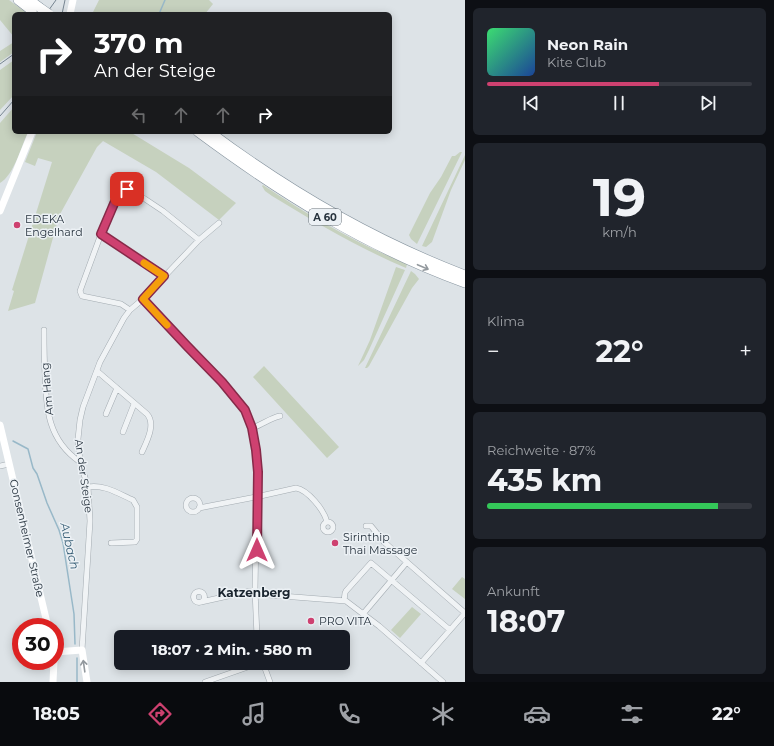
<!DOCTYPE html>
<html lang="de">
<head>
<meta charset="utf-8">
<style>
	:root { --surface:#171b24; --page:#20242c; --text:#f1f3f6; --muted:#9ea1a6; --line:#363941; --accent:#ce4170 }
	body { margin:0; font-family:Montserrat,sans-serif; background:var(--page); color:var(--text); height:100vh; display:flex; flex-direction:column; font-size:15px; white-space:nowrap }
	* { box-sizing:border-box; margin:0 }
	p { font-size:13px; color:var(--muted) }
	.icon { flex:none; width:22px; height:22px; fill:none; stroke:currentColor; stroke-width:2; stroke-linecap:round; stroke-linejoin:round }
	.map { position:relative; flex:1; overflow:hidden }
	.side { display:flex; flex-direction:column; gap:8px; padding:8px; background:#0d0f14; width:309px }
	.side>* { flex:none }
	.hud { position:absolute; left:12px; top:12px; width:380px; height:122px; border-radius:6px; box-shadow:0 2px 10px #0003; background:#202124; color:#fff; overflow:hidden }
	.speed { position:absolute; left:12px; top:618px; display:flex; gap:8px; font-size:20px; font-weight:700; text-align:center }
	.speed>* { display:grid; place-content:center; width:52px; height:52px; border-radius:50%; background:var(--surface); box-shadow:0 2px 10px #0003; line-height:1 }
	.speed .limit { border:6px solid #d22; background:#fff; color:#111 }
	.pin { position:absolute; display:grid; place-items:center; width:34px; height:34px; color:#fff; margin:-17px; border-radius:8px; box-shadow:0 2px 6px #0006 }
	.me { position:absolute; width:44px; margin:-22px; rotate:0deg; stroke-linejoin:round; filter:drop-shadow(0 0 3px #0008) }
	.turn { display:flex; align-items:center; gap:14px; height:84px; padding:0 16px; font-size:18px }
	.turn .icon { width:52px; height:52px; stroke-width:2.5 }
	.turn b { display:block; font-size:28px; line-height:34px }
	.lanes { display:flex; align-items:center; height:38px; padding:0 16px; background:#0003; justify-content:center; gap:20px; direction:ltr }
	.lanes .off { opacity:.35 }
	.big { font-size:30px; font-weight:700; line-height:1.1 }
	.side .card { flex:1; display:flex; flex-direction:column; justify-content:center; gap:6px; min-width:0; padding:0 14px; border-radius:6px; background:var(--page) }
	.side .dial { align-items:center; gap:0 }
	.dial b { font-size:52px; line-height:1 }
	.song { display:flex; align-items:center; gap:12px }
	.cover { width:48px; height:48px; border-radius:6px; background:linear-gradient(135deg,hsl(140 70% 55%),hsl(220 70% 35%)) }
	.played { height:4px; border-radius:2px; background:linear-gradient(90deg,var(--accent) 65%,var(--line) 65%) }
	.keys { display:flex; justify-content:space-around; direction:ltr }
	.heat { display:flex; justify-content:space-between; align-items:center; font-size:22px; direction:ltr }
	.charge { height:6px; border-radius:3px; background:linear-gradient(90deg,#34c759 87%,var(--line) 0) }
	.trip { position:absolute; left:114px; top:630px; width:236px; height:40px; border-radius:6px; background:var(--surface); box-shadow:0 2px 10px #0003; font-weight:700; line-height:40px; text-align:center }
	.dock { display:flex; height:64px; justify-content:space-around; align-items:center; background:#090b0e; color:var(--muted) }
	.dock .icon { width:28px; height:28px }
	.dock .on { color:var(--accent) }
	.dock b { font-size:18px; color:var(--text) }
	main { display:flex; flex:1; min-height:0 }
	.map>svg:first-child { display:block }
	.green { fill:#c6d1be }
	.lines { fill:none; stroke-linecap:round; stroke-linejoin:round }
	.stream { stroke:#98b8c8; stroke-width:1.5 }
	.minor-casing { stroke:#a3abb1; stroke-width:6 }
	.motorway-casing { stroke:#85939e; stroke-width:10 }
	.minor { stroke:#f0f3f5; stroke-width:5 }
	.secondary { stroke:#fff; stroke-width:7 }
	.motorway { stroke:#fff; stroke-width:9 }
	.tram { stroke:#778591; stroke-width:1 }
	.motorway-bridge-casing { stroke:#85939e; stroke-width:10; stroke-linecap:butt }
	.motorway-bridge { stroke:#fff; stroke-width:9 }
	.oneway { stroke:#93999e }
	.route-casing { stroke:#862a49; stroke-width:10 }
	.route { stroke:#ce4170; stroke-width:7 }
	.slow { stroke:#f59e0b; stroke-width:7 }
	.poi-dot { fill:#ce4170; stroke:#ecf1f5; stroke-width:1.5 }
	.labels { text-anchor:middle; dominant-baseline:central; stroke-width:3; stroke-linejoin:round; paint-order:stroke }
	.shield { fill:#ecf1f5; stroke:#626c75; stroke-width:1 }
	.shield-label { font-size:10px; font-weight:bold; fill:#27333e }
	.poi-label { font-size:11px; fill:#27333e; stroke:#ecf1f5; text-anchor:start }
	.street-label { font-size:11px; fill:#27333e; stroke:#ecf1f5 }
	.water-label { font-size:12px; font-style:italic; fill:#315971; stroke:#ecf1f5 }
	.neighbourhood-label { font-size:12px; font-weight:bold; fill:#19242e; stroke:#ecf1f5 }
</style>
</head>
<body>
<main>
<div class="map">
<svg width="465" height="682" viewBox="0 0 465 682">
	<rect width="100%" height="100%" fill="#dde3e7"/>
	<path class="green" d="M 0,0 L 9,0 L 28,14 L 14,14 L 14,37 L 0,20 Z
		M 99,0 L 209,0 L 213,4 L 205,14 L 92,14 Z
		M 14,42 L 14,52 L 0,62 L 0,51 Z
		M 14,60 L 14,95 L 0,110 L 0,70 Z
		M 14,107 L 14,132 L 28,132 C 21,147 14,175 0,183 L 0,123 Z
		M 37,132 L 130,132 L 189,168 L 236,203 L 219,220 L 156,172 L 103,141 L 97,147 L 59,216 L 35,303 L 8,311 L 14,291 L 12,290 L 52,162 L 38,158 L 35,166 L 25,162 Z
		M 460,152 L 462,152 L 417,244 L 411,239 L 409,235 L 430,193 L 441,177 L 452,156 L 455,156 Z
		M 465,155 L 465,160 L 451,190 L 432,242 L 426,247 L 422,246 Z
		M 263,185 C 309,216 356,243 407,264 L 406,268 C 359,248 316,223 272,196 L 265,191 L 262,186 Z
		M 396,267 L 405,270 L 369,350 L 364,360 L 358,366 L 370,340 Z
		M 411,271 L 415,274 L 419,279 L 412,288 L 369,366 L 367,368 L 365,368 Z
		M 264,366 L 339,447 L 327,458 L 253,377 Z
		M 462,577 L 465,579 L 465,599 L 452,589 Z
		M 412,607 L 421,614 L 400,638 L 391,630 Z"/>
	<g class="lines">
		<path class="stream" d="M 159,14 L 165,0
			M 13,441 L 28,449 L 33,468 L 37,474 L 47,503 L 59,530 L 63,543 L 74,614 L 75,644
			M 77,658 L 77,682"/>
		<defs>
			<path id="minor" d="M 101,234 L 164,276
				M 143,299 L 229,389 L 245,410 L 252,428 L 256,450 L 257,472 L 255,590 L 257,637
				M 130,310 L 121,304 L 82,296 L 80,291 L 101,234 L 119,192 L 124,189 L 127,189 L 145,199 L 163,211 L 199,240
				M 44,330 C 44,345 44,359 45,374 C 46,409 48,440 80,462
				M 97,371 L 147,414 C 156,424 147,441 142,452
				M 106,414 L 117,388
				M 252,428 C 262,425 270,418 280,416
				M 123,432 L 134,404
				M 0,466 L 9,464
				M 88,487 C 104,484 119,494 133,500 L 137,507 L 137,539 L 135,542 L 111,543
				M186 505a7 7 0 1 1 14 0a7 7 0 1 1-14 0Z
				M 199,508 L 256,497 L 296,488 C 308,490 324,510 327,522
				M323 527a5 5 0 1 1 10 0a5 5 0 1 1-10 0Z
				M 366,526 L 371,526 L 384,542 L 465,613
				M193.5 597a5.5 5.5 0 1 1 11 0a5.5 5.5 0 1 1-11 0Z
				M 256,594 L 346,601 L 379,626 L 443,682
				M 344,601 L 345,593 L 346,591 L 371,563 L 450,630
				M 201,602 L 255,590
				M 363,614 L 407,562
				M 82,650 L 90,521 L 88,487 L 80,462 L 78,439 L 80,420 L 83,407 L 100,362 L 124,318 L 130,310 L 143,299 L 199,240 L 219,223
				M 263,663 L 270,682
				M 421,663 L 465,613
				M 205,682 L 259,663"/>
			<path id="motorway" d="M 18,0 L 36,14
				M 30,0 L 39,7
				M 198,132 C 280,193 368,248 465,283
				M 210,132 C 289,191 373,240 465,275"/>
		</defs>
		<use href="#minor" class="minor-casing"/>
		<use href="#motorway" class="motorway-casing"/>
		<use href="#minor" class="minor"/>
		<path class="secondary" d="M 70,14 L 73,0
			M 0,211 L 32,132
			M 0,425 L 48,627
			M 55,652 L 82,650 L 87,682
			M 53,682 L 54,661"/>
		<use href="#motorway" class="motorway"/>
		<path class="tram" d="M 46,14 L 56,0
			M 62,14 L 65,0
			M 0,64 L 14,54
			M 0,116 L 14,100"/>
		<defs>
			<path id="motorway-bridge" d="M 39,7 L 49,14"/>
		</defs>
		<use href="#motorway-bridge" class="motorway-bridge-casing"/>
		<use href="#motorway-bridge" class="motorway-bridge"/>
	</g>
	<defs><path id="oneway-shaft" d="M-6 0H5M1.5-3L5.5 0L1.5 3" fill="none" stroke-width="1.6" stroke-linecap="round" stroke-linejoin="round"/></defs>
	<g class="oneway">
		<use href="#oneway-shaft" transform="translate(423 267) rotate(23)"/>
		<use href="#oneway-shaft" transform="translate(84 666) rotate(-98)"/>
	</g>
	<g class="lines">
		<defs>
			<path id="route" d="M 127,189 L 121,190 L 119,192 L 101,234 L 164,276 L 143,299 L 187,346 L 222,382 L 245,410 L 252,428 L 256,450 L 258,472 L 257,550"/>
		</defs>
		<use href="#route" class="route-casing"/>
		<use href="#route" class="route"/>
		<path class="slow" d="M 144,263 L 164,276 L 143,299 L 167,325"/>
	</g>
	<g class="poi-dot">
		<circle cx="17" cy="225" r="4"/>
		<circle cx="335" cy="543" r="4"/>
		<circle cx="311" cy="621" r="4"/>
	</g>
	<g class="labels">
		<rect class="shield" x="309" y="209" width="32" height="16" rx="3"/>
		<g class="shield-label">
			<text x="325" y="217">A 60</text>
		</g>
		<g class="poi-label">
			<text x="25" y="219">EDEKA<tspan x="25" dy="13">Engelhard</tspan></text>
			<text x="343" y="537">Sirinthip<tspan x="343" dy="13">Thai Massage</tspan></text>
			<text x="319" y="621">PRO VITA</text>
		</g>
		<g class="street-label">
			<text transform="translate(47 389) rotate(-95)">Am Hang</text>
			<text transform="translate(84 476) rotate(82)">An der Steige</text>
			<text transform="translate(27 538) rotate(77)">Gonsenheimer Straße</text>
		</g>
		<g class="water-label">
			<text transform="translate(70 546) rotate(77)">Aubach</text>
		</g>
		<g class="neighbourhood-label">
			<text x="254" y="592">Katzenberg</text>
		</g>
	</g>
</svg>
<div class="speed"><div class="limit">30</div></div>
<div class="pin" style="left:127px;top:189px;background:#d93025"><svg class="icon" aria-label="arrive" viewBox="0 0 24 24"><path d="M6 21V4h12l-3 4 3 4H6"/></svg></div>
<svg class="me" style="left:257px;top:550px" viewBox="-20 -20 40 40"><path d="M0-17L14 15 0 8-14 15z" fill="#ce4170" stroke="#fff" stroke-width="4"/></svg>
<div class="trip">18:07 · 2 Min. · 580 m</div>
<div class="hud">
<div class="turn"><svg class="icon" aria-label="right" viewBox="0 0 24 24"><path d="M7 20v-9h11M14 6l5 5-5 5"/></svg><div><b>370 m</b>An der Steige</div></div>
<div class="lanes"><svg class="icon off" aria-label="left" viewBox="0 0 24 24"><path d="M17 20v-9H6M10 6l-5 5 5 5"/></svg><svg class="icon off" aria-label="ahead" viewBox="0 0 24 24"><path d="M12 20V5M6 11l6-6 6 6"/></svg><svg class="icon off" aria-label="ahead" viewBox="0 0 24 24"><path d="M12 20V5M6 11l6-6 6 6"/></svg><svg class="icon" aria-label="right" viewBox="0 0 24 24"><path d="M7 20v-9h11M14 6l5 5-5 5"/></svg></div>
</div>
</div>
<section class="side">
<div class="card">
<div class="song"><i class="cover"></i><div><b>Neon Rain</b><p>Kite Club</p></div></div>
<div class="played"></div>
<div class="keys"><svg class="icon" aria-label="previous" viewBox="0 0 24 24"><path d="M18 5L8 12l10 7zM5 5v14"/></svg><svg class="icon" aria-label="pause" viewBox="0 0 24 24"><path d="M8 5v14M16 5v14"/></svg><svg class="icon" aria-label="next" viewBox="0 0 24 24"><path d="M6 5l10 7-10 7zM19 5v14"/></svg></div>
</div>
<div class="card dial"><b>19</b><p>km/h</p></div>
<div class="card"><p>Klima</p>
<div class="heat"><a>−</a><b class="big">22°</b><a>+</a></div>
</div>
<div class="card"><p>Reichweite · 87%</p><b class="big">435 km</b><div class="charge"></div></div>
<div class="card"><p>Ankunft</p><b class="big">18:07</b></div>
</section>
</main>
<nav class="dock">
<b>18:05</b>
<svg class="icon on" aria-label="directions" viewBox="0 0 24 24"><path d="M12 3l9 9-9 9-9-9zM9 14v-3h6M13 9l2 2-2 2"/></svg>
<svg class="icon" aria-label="music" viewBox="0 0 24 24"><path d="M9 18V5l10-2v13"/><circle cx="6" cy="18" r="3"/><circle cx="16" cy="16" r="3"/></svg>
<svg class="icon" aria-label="phone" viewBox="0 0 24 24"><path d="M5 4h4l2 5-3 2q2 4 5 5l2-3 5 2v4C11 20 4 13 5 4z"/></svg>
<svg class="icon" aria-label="climate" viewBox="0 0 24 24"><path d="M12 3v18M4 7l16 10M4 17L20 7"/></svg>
<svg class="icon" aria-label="car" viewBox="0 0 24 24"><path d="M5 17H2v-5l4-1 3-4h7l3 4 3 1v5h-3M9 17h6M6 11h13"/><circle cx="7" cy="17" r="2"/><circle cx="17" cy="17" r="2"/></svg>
<svg class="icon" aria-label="filters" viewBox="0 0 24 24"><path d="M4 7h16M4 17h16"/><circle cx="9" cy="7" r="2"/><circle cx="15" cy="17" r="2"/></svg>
<b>22°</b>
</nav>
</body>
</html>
